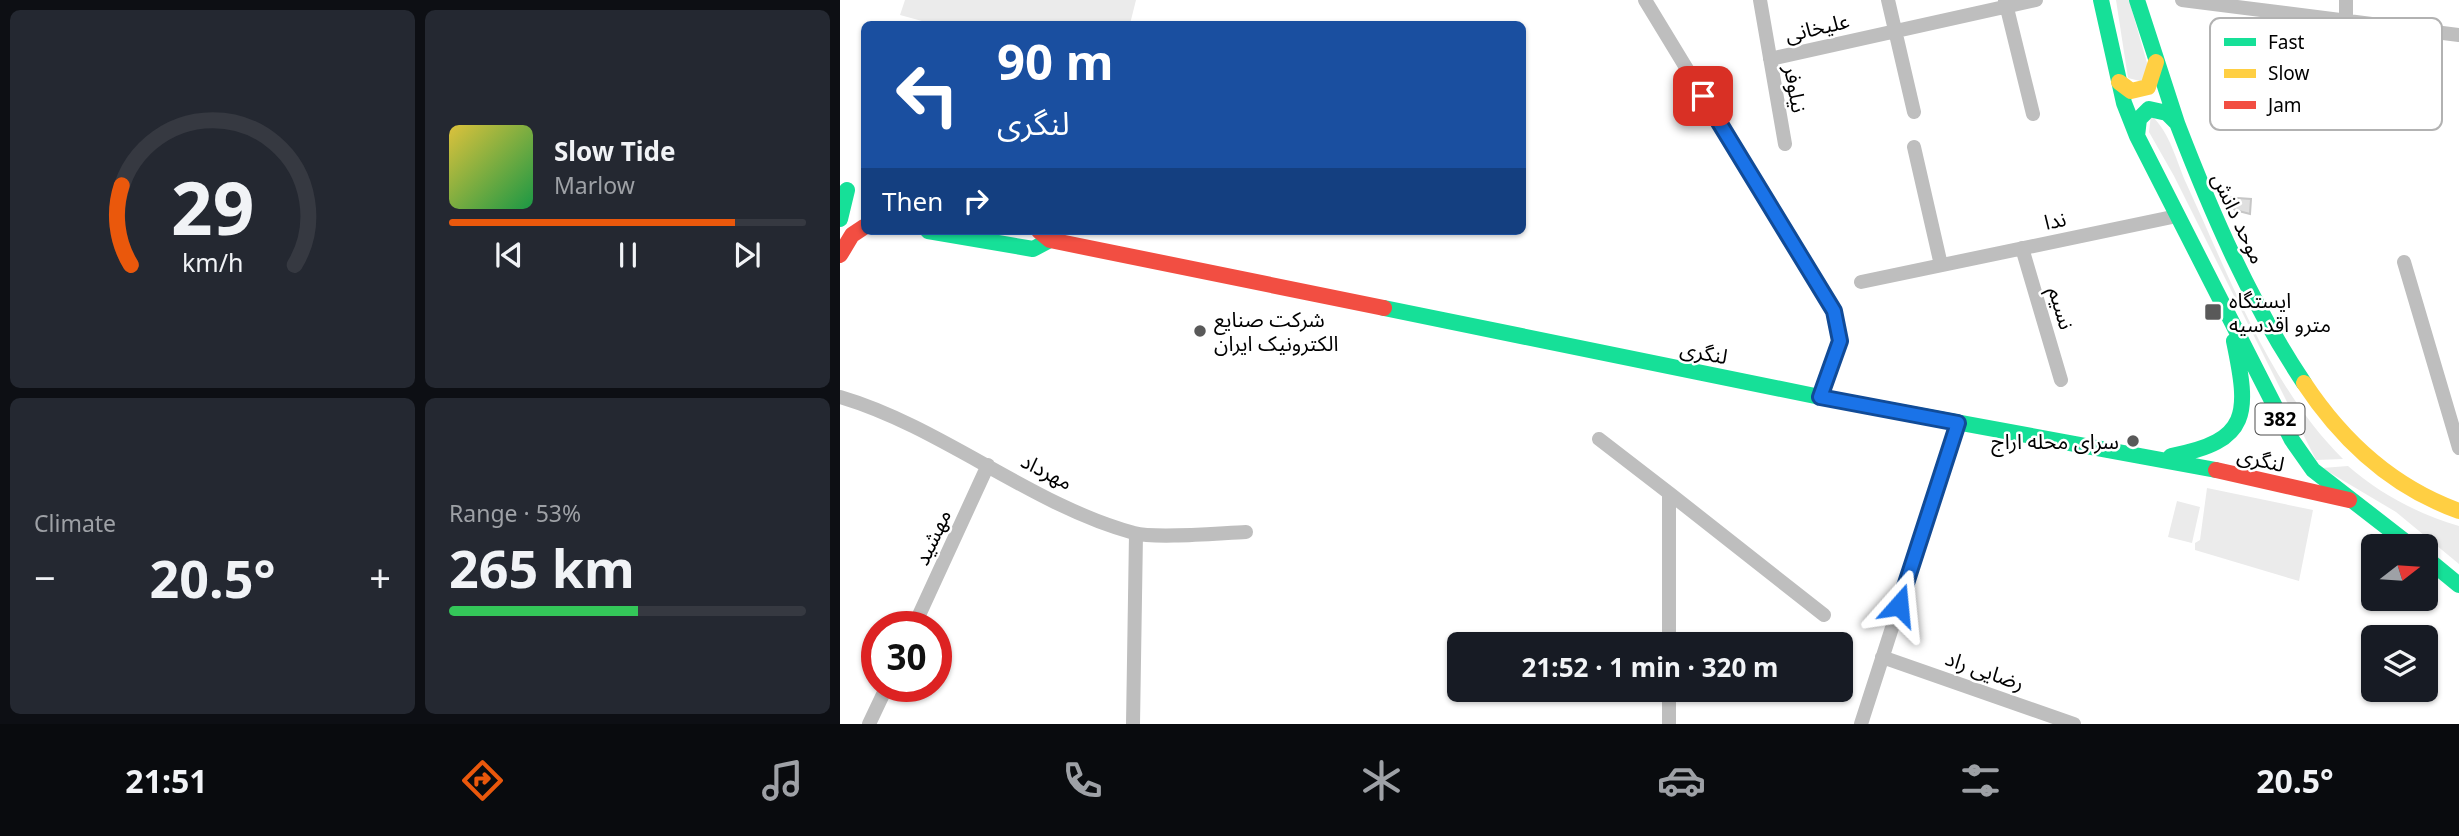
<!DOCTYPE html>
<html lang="en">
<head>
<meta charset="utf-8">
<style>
	:root { --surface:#171b24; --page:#242831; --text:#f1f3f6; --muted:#9ea1a6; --line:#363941; --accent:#ea580c }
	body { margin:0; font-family:"Noto Sans","Noto Sans Arabic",sans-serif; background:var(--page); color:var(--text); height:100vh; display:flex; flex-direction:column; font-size:26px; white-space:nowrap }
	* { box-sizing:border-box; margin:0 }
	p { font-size:23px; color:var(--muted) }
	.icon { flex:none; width:38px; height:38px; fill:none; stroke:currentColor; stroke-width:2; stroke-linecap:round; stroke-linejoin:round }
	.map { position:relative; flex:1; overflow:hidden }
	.drawer { display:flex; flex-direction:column; gap:10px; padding:10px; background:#0d0f14; width:840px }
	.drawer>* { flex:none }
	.top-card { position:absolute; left:21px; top:21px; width:665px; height:214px; border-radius:10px; box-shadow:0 2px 5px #0004; background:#1a4fa0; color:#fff; overflow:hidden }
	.needle { width:46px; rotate:73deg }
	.controls { position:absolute; left:1521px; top:534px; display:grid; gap:14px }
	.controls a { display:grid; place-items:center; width:77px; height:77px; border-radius:10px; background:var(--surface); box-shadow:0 2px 5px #0004; font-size:35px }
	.speed { position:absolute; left:21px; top:611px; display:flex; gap:14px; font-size:35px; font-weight:700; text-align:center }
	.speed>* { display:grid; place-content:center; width:91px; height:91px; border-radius:50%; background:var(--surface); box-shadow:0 2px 5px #0004; line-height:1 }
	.speed .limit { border:10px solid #d22; background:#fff; color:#111 }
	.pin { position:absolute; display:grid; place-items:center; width:60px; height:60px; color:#fff; margin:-30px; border-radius:14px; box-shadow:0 4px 10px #0006 }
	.me { position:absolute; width:77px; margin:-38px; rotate:18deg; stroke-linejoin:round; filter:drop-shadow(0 0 5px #0008) }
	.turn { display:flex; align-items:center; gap:24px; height:147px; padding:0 21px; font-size:32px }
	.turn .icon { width:91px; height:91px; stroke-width:2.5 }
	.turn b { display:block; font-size:49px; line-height:60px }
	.then { display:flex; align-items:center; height:66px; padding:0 21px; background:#0003; gap:14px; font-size:26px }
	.big { font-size:52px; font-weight:700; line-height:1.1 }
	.drawer .tile { flex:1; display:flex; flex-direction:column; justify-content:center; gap:10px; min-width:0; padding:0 24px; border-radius:10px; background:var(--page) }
	.drawer .dial { align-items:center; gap:0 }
	.dial svg { height:182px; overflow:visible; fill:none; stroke:var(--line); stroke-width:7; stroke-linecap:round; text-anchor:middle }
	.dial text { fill:var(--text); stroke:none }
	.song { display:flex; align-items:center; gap:21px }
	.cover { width:84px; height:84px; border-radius:10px; background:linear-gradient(135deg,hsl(50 70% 55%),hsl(140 70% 35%)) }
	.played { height:7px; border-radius:4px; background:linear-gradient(90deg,var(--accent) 80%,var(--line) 80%) }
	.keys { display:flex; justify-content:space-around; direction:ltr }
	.heat { display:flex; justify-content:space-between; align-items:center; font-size:38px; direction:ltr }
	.charge { height:10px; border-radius:5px; background:linear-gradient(90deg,#34c759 53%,var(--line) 0) }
	.drawer .tiles { flex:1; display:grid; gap:10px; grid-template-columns:repeat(2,1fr) }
	.trip { position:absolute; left:607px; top:632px; width:406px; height:70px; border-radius:10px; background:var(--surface); box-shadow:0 2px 5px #0004; font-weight:700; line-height:70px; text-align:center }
	.dock { display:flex; height:112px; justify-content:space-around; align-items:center; background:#090b0e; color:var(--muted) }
	.dock .icon { width:49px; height:49px }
	.dock .on { color:var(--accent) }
	.dock b { font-size:32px; color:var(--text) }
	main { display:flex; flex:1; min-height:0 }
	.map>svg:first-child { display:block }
	.green { fill:#ebebeb }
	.building { fill:#dfdfdf; stroke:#c6c6c6; stroke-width:2 }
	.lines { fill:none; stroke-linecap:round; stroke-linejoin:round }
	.street { stroke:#bebebe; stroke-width:14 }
	.fast { stroke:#16e098; stroke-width:16 }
	.slow { stroke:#ffcf43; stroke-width:16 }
	.jam { stroke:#f24e42; stroke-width:16 }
	.route-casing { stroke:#114b97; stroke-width:18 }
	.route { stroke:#1a73e8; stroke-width:12 }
	.poi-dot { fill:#595959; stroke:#fff; stroke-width:2.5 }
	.labels { text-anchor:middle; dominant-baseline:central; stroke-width:5; stroke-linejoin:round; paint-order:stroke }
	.shield { fill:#fff; stroke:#4c4c4c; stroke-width:2 }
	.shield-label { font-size:19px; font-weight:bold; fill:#000 }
	.street-label { font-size:21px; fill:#000; stroke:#fff }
	.poi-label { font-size:21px; fill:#000; stroke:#fff; text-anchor:start }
	.key { fill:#fff; stroke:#b2b2b2; stroke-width:2 }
	.key-label { font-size:19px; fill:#000 }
</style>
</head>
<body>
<main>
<section class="drawer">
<div class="tiles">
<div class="tile dial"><svg viewBox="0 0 100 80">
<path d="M14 69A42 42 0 1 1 86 69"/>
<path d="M14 69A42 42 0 0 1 10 34" stroke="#ea580c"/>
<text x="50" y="56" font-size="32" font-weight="700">29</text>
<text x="50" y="72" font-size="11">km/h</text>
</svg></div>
<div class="tile">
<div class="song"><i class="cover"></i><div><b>Slow Tide</b><p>Marlow</p></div></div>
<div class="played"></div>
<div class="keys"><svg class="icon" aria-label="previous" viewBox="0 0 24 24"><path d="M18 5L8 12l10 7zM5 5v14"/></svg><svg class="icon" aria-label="pause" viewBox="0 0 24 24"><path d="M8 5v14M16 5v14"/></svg><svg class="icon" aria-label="next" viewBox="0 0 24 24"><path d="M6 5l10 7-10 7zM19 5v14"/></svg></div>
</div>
<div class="tile"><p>Climate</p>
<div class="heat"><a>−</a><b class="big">20.5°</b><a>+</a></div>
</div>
<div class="tile"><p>Range · 53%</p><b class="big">265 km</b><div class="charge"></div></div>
</div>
</section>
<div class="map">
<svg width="1619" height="724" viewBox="0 0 1619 724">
	<rect width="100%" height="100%" fill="#fff"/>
	<path class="green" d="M 65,0 L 296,0 L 290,24 L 93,24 L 60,15 Z
		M 1276,0 L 1289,0 L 1309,70 L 1304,82 L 1288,78 Z
		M 1311,115 C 1331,134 1336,161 1347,185 C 1390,278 1430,387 1503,459 L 1476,460 L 1334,176 L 1309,132 Z
		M 1508,466 C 1540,494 1578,514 1619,526 L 1619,564 L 1556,512 L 1482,468 Z
		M 1367,488 L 1473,510 L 1459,581 L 1355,550 L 1355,543 L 1360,540 Z
		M 1337,501 L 1360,507 L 1352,543 L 1328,537 Z"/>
	<path class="building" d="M 1383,197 L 1411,199 L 1410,214 L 1395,210 Z"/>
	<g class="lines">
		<path class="street" d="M 805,0 L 994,311 L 1000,341 L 980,397
			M 920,0 L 945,144
			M 1048,0 L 1074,112
			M 1165,0 L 1193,114
			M 1342,0 L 1619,35
			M 1506,0 L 1506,22
			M 930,59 L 1196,0
			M 1074,147 L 1101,265
			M 1182,248 L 1221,380
			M 1564,262 L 1619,448
			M 1021,282 L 1337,216
			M 0,397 C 102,427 193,506 294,533 C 316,539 380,533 406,532
			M 759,439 L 829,493
			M 74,626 L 148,465
			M 829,644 L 829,493 L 984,615
			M 1042,657 L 1234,724
			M 29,724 L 47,686
			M 293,724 L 296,534
			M 829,724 L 829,690
			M 1021,724 L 1118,423"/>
		<path class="fast" d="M 1261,0 L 1284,103 L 1297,136
			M 1297,0 L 1337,123
			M 0,219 L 7,190
			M 88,231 L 193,249 L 210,240
			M 544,308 L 980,397 L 1376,470
			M 1464,383 C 1410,302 1372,214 1337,123 L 1327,113 L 1309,109 L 1299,119 L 1297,136 L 1452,440 L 1473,470 L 1571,546
			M 1331,456 C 1411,441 1409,413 1394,341
			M 1586,558 L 1619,585"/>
		<path class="slow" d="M 1279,82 L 1291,91 L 1308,87 L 1316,62
			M 1464,383 C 1503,442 1552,487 1619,511"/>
		<path class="jam" d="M 199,231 L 210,240 L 544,308
			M 0,255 L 12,235 L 24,227
			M 1376,470 L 1509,500"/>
	</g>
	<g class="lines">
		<defs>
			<path id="route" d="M 863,96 L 994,311 L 1000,341 L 980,397 L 1118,423 L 1059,605"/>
		</defs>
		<use href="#route" class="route-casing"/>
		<use href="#route" class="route"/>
	</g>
	<g class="poi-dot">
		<rect x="1364" y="303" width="18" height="18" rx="3.5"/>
		<circle cx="360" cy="331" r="7"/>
		<circle cx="1293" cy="441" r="7"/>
	</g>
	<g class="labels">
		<rect class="shield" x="1415.5" y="403.5" width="49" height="31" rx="5"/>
		<g class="shield-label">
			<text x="1440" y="419">382</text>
		</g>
		<g class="street-label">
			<text transform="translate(977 27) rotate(-13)">علیخانی</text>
			<text transform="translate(956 89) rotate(80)">نیلوفر</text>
			<text transform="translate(1399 218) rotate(65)">موحد دانش</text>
			<text transform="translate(1215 220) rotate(-12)">ندا</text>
			<text transform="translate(1222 308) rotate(74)">نسیم</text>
			<text transform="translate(864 352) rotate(11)">لنگری</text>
			<text transform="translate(1421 459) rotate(13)">لنگری</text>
			<text transform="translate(207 471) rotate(27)">مهرداد</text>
			<text transform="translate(92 537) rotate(-65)">مهشید</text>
			<text transform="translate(1145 670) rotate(19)">رضایی راد</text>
		</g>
		<g class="poi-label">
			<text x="1389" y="300">ایستگاه<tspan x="1389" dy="24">مترو اقدسیه</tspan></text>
			<text x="374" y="319">شرکت صنایع<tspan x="374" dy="24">الکترونیک ایران</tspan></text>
			<text x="1279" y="441" text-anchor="end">سرای محله اراج</text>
		</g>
	</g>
	<rect x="1370" y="18" width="232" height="112" rx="10" class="key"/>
	<rect x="1384" y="38" width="32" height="8" fill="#16e098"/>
	<rect x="1384" y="69" width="32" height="9" fill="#ffcf43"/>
	<rect x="1384" y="101" width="32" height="8" fill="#f24e42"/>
	<g class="key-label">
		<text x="1428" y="49">Fast</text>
		<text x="1428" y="80">Slow</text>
		<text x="1428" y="112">Jam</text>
	</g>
</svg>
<div class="controls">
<a><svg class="needle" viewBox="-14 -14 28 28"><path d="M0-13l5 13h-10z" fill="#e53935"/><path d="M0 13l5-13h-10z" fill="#9ea1a6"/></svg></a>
<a><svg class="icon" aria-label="layers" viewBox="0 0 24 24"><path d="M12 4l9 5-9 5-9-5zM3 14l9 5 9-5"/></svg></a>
</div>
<div class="speed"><div class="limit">30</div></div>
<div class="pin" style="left:863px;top:96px;background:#d93025"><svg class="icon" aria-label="arrive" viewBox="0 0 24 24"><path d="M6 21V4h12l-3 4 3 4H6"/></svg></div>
<svg class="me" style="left:1059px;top:605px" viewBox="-20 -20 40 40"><path d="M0-17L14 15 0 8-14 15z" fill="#1a73e8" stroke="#fff" stroke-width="4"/></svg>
<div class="trip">21:52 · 1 min · 320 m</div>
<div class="top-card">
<div class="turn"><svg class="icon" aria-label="left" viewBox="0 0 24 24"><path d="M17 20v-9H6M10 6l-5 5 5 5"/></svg><div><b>90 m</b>لنگری</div></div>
<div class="then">Then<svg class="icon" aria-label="right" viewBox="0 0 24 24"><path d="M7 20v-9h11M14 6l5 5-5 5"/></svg></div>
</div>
</div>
</main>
<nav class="dock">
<b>21:51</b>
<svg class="icon on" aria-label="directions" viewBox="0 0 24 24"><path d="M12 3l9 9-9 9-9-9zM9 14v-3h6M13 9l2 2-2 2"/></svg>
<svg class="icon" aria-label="music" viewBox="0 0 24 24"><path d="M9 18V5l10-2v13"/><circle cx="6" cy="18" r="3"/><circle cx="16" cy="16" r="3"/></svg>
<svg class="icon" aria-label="phone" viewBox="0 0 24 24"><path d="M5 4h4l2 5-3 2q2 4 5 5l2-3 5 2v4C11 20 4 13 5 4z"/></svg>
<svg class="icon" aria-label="climate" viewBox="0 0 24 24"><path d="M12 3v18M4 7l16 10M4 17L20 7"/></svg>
<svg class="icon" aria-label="car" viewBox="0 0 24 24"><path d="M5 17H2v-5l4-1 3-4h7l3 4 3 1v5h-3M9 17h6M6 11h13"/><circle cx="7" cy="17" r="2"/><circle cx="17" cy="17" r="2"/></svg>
<svg class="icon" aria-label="filters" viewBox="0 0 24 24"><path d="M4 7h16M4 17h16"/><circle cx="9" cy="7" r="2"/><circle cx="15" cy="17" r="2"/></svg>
<b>20.5°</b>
</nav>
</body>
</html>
